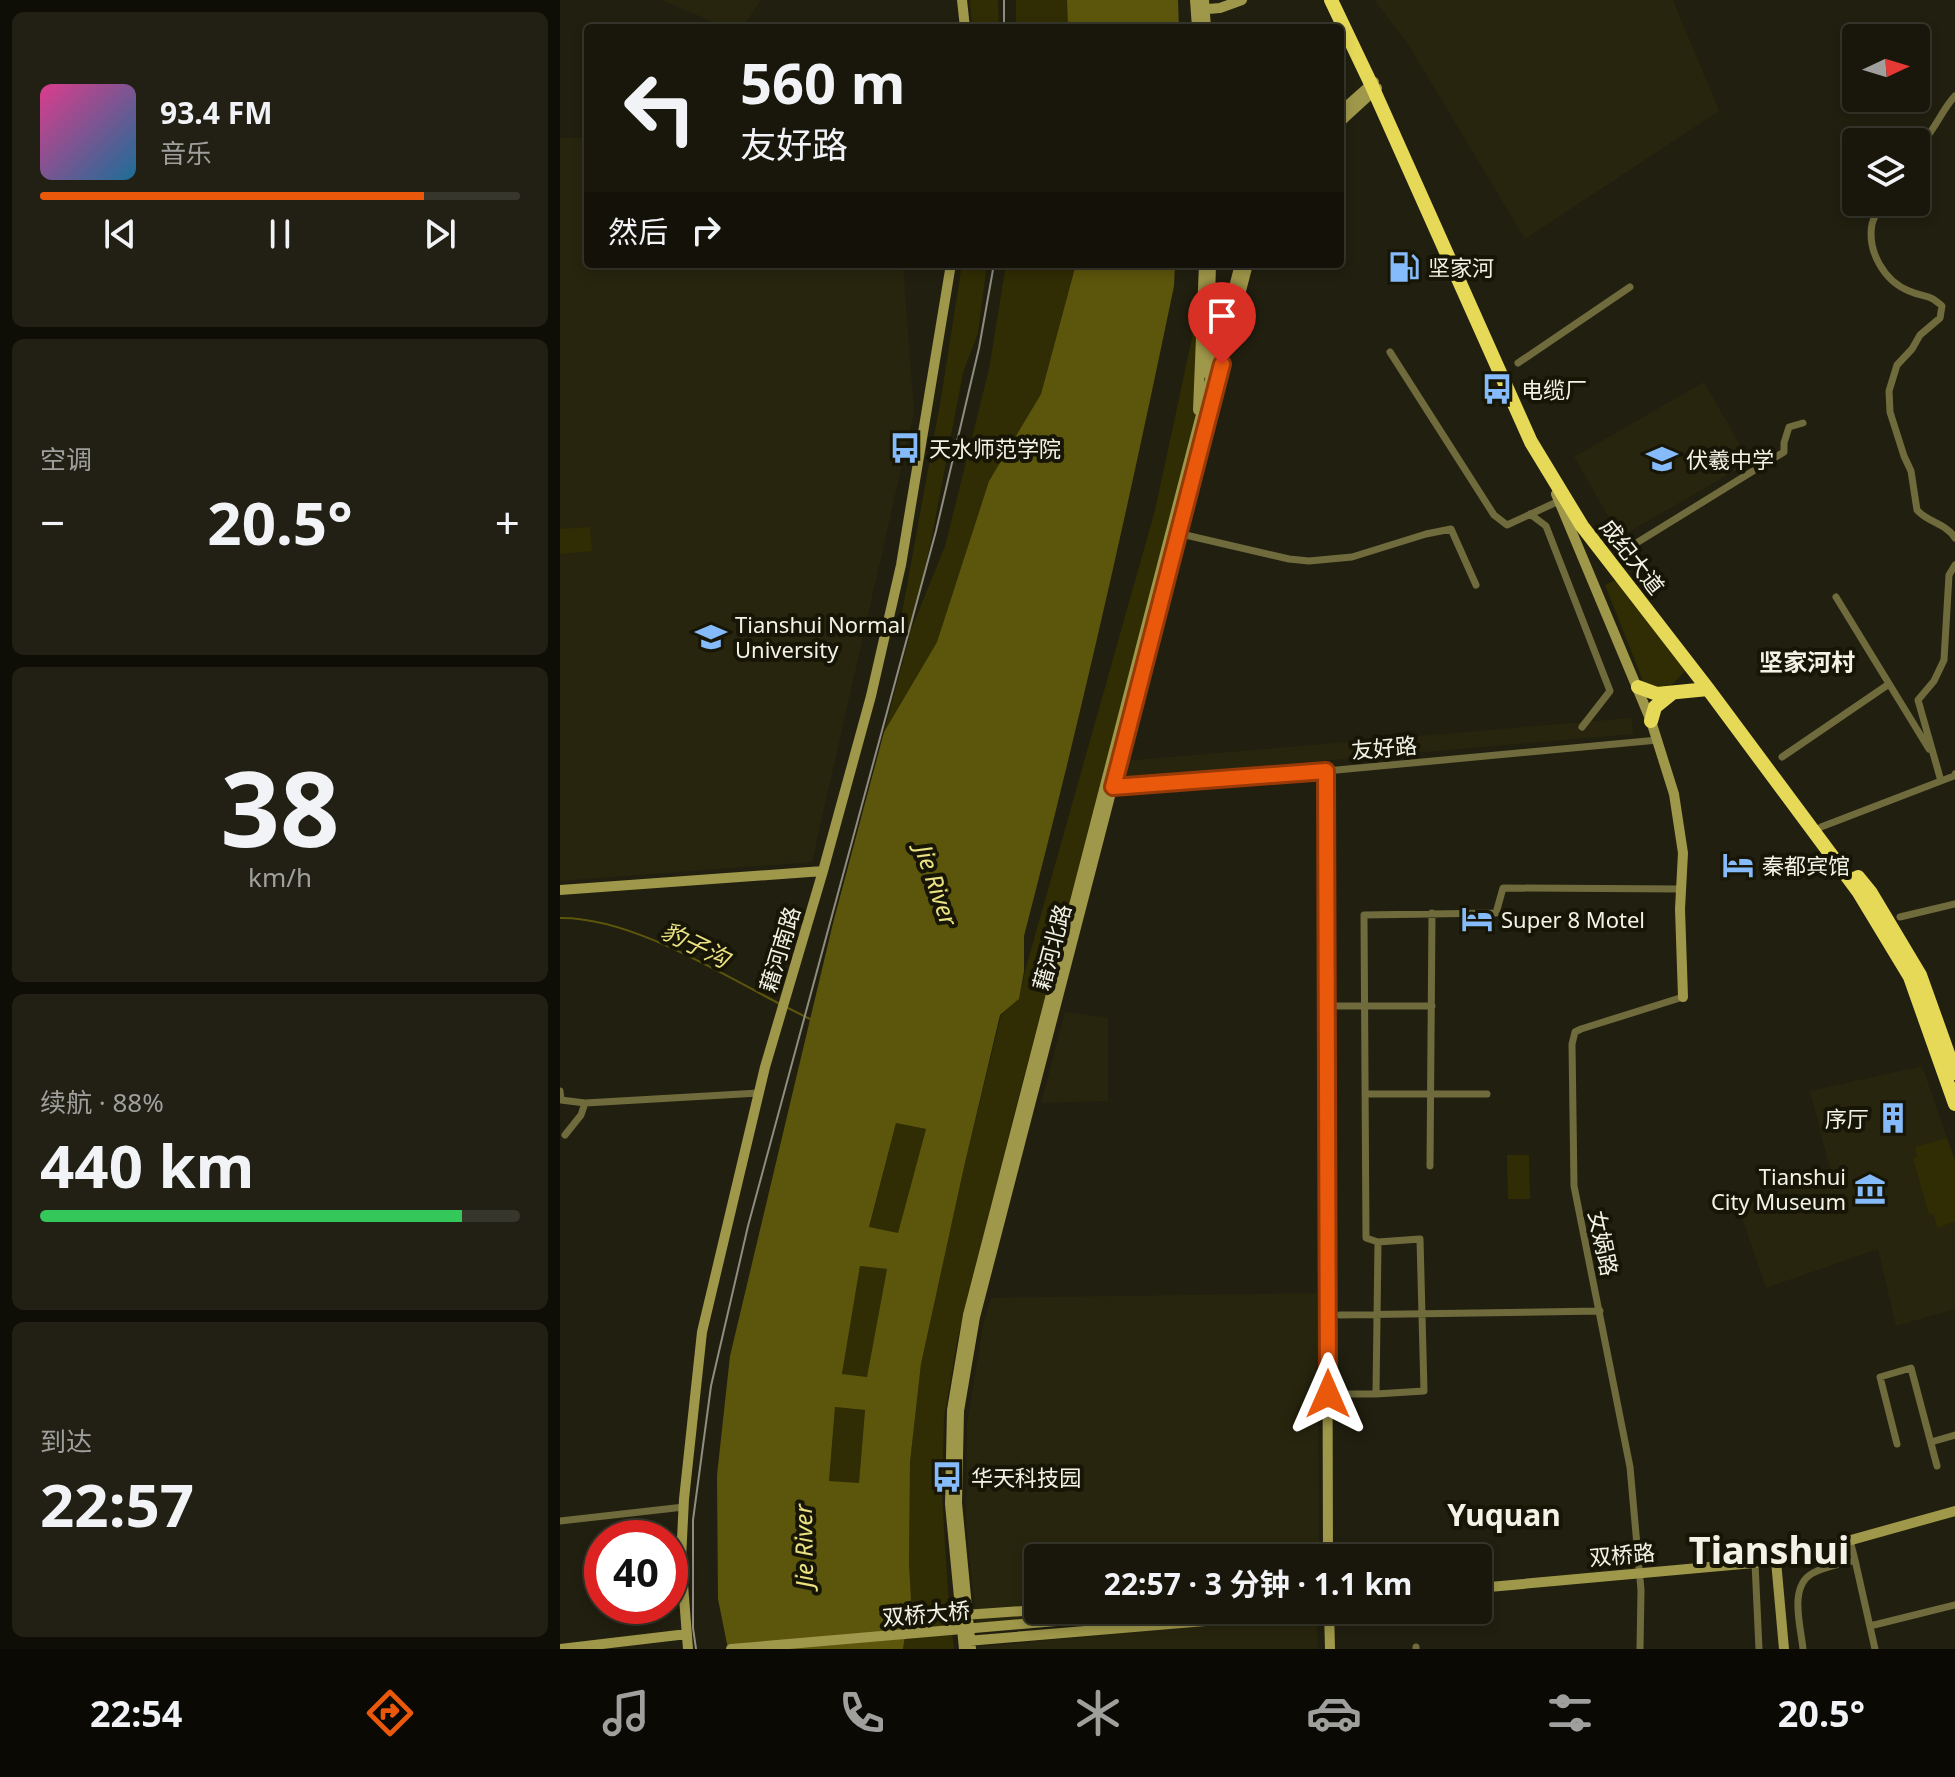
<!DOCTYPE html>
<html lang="zh">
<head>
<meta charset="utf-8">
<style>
	:root { --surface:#19170b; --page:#222014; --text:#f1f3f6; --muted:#9f9f9d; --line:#37362c; --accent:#ea580c }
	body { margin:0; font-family:"Noto Sans","Noto Sans SC",sans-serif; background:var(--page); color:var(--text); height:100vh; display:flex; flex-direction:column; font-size:30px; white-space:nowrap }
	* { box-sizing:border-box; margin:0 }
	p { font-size:26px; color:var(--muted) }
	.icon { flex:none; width:44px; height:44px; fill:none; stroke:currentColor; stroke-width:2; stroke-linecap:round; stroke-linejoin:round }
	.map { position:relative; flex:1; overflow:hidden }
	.details { display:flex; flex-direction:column; gap:12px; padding:12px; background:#0e0d06; width:560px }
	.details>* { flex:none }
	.hud { position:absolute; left:24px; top:24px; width:760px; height:244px; border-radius:8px; box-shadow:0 4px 12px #0003,0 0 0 2px var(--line); background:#19170b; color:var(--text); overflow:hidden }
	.needle { width:52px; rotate:86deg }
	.fabs { position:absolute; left:1282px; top:24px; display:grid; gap:16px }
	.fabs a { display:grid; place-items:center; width:88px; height:88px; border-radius:8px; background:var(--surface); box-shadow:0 4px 12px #0003,0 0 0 2px var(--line); font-size:40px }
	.speed { position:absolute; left:24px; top:1520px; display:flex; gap:16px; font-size:40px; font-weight:700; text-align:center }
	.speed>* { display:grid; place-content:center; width:104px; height:104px; border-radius:50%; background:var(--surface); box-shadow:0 4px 12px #0003,0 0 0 2px var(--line); line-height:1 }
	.speed .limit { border:12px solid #d22; background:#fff; color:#111 }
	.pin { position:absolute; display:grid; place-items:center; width:68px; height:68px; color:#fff; margin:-82px -34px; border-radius:50% 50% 50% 0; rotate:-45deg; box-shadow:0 0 8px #0007 }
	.pin .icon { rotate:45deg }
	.me { position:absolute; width:88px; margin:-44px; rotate:0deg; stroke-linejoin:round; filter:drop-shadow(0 0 6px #0008) }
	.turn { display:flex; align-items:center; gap:28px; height:168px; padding:0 24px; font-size:36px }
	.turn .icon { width:104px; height:104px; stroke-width:2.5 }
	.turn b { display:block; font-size:56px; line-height:68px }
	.then { display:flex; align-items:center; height:76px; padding:0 24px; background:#0003; gap:16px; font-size:30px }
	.big { font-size:60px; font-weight:700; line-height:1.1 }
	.details .tile { flex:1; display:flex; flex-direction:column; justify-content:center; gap:12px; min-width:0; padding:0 28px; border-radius:12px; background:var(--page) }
	.details .dial { align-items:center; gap:0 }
	.dial b { font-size:104px; line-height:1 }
	.song { display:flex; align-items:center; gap:24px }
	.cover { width:96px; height:96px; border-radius:12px; background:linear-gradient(135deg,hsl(330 70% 55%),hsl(200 70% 35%)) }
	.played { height:8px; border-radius:4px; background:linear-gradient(90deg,var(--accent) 80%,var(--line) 80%) }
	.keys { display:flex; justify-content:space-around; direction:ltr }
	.heat { display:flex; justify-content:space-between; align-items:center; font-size:44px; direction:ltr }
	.charge { height:12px; border-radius:6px; background:linear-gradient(90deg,#34c759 88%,var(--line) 0) }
	.trip { position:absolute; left:464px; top:1544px; width:468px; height:80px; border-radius:8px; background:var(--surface); box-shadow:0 4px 12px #0003,0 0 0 2px var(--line); font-weight:700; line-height:80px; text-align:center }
	.dock { display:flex; height:128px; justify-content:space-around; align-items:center; background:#0a0904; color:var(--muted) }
	.dock .icon { width:56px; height:56px }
	.dock .selected { color:var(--accent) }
	.dock b { font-size:36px; color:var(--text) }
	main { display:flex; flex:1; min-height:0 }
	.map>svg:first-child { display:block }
	.built { fill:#28250e }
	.green { fill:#302c03 }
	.water { fill:#5c550c; fill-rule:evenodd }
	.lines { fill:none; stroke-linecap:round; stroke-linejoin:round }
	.stream { stroke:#5c550c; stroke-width:2 }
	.street { stroke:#706b3c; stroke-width:7 }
	.secondary { stroke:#9f9749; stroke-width:10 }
	.highway { stroke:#e6d958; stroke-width:14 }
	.tram { stroke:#8f8d80; stroke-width:2 }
	.secondary-bridge { stroke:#9f9749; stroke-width:10 }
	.route-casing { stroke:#983908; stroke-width:20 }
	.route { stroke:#ea580c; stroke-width:14 }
	.labels { text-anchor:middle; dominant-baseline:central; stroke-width:8; stroke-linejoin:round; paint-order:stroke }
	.poi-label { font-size:22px; fill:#f3f2e7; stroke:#171606; text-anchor:start }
	.street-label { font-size:22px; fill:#f3f2e7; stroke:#171606 }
	.neighbourhood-label { font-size:24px; font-weight:bold; fill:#f3f2e7; stroke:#171606 }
	.water-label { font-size:24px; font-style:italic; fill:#ebe282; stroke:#171606 }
	.district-label { font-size:30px; font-weight:bold; fill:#f3f2e7; stroke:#171606 }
	.town-label { font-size:38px; font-weight:bold; fill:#f3f2e7; stroke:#171606 }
</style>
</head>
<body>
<main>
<section class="details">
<div class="tile">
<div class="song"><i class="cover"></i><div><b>93.4 FM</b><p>音乐</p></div></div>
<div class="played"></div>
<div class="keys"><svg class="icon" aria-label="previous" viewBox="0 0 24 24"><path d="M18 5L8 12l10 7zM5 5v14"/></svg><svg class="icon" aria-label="pause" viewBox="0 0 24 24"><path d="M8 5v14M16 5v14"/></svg><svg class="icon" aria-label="next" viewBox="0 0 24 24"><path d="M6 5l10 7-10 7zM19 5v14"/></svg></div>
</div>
<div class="tile"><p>空调</p>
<div class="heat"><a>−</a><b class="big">20.5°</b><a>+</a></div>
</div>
<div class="tile dial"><b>38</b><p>km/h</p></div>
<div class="tile"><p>续航 · 88%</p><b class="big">440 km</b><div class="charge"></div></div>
<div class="tile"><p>到达</p><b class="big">22:57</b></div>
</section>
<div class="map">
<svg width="1395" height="1649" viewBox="0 0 1395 1649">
	<rect width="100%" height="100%" fill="#211f0f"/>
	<path class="built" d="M 101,0 L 201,0 L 182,28 L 168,28 Z
		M 814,0 L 1113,0 L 1159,111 L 965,239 L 846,41 Z
		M 0,138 L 28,138 L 28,264 L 343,264 L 354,412 L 252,862 L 0,881 Z
		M 1144,382 L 1190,462 L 1060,537 L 1014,457 Z
		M 1072,718 L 1073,734 L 564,778 L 563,761 Z
		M 505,1012 L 548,1018 L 548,1101 L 481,1103 Z
		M 1362,1066 L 1395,1160 L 1395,1309 L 1336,1326 L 1318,1249 L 1206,1288 L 1178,1206 L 1271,1173 L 1250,1091 Z
		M 757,1293 L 759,1558 L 478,1558 L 478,1610 L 569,1610 L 417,1626 L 406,1525 L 407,1424 L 423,1325 L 431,1298 Z
		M 756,1615 L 758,1649 L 417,1649 L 417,1647 Z"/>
	<path class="green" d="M 410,0 L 438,0 L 439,28 L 412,28 Z
		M 456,0 L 507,0 L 508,28 L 456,28 Z
		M 402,264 L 427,264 L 418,333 L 403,373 L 371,541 L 351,630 L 385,546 L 429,369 L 446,264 L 516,264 L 481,394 L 429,481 L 377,642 L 324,732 L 349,638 L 338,635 L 381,398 Z
		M 641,277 L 665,285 L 647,377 L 536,814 L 459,1095 L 398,1337 L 384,1418 L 382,1496 L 388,1592 L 394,1649 L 343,1649 L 351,1599 L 349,1564 L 350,1462 L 361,1364 L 404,1167 L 441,1015 L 459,999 L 465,971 L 595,510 L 635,324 Z
		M 30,527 L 32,551 L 0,554 L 0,529 Z
		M 1056,580 L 1125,671 C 1110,687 1108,693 1085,686 L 1045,585 Z
		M 336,1123 L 366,1129 L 338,1234 L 309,1228 Z
		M 1387,1138 L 1395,1160 L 1395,1221 L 1378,1228 L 1373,1214 L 1369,1214 L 1353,1159 L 1357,1156 L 1355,1147 Z
		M 947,1155 L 969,1155 L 970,1199 L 948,1199 Z
		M 300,1266 L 327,1269 L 308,1377 L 282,1375 Z
		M 275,1407 L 305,1410 L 299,1484 L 269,1481 Z"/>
	<path class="water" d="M 507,0 L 618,0 L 619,28 L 508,28 Z
		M 516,264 L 615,264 L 614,286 C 569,504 520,721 464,936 L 464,971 L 459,999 L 440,1015 L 404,1167 L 361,1364 L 350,1462 L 349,1564 L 351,1599 L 343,1649 L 168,1649 L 158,1599 L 157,1475 L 170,1356 L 273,923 L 324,732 L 377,642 L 429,481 L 481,394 ZM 336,1123 L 366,1129 L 338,1233 L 309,1227 ZM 300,1266 L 327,1269 L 307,1377 L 282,1374 ZM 275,1407 L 305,1410 L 299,1483 L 269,1481 Z"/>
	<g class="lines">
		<path class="stream" d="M 0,918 C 70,917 158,972 220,1004
			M 226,1007 L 250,1019"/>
		<path class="street" d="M 1356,147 C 1374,134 1380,112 1395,96
			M 1324,202 C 1319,209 1314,216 1312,224 C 1307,251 1324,281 1349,291 C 1365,298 1368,293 1382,306 L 1380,318 L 1360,335 L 1352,349 L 1337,365 L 1329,391 L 1330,412 L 1344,456 L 1351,471 L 1357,510 C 1367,522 1387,524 1395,538
			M 830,352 L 934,515 L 947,525 L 999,501
			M 958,363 L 1070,287
			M 970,514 L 986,526 L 1050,691 L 1022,727
			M 617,533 L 729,559 L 749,561 L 792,557 L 866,534 L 891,529 L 916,585
			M 1065,550 L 1224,452 L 1224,443 L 1229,427 L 1243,423
			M 1276,597 L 1369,749
			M 1222,757 L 1329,684
			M 1381,781 L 1358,700 L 1374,681 L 1384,660 L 1389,575 L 1395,565
			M 553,787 L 766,771 L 1098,740
			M 1261,827 L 1394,776 L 1395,774
			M 1340,917 L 1395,904
			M 767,1006 L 872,1006
			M 0,1091 L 1,1100 L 25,1103 L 199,1093
			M 805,1094 L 927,1094
			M 5,1135 L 21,1115 L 25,1103
			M 870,1166 L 872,913
			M 780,1315 L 1040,1311
			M 768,1394 L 816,1394 L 864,1391 L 860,1239 L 818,1242
			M 816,1394 L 818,1242 L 806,1238 L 804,915 L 936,913 L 943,888 L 1121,889
			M 1371,1442 L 1395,1435
			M 1337,1444 L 1320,1377 L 1351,1368 L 1377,1466
			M 0,1521 L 124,1507
			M 1295,1560 L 1315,1649
			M 1195,1563 L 1199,1649
			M 1310,1626 L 1395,1605
			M 856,1647 L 856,1649
			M 1080,1649 L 1081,1590 L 1070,1467 L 1014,1186 L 1012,1044 L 1015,1032 L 1021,1029 L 1123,997
			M 1243,1649 C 1241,1627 1228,1586 1253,1573 C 1265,1566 1282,1564 1295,1560 L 1290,1540"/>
		<path class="secondary" d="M 402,0 L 405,28
			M 635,0 L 637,28
			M 644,0 L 646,28
			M 636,10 L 660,8 L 682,0
			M 780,112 L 814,82
			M 780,122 L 817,88
			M 648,374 L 651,264
			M 638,410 L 644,264
			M 996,494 L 1091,721 L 1114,794 L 1123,853 L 1120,909 L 1123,997
			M 766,771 L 768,1558
			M 0,890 L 263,871
			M 1216,1561 L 1224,1649
			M 918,1588 L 1216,1561 L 1395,1511
			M 769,1610 L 770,1649
			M 404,1615 L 478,1610
			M 565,1615 L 628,1610
			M 407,1641 L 681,1618 L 707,1610
			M 0,1649 L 127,1634
			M 128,1649 L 121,1559 L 124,1499 L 142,1332 L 205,1067 L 263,871 L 311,696 L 341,565 L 391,264
			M 404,1649 L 390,1504 L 392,1410 L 408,1315 L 680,264
			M 411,1649 L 397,1503 L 399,1411 L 415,1317 L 688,264"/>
		<path class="highway" d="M 771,0 L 811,84 L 971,442 L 1022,526 L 1148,689 L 1298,891 L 1350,977 L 1395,1104
			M 1078,687 L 1097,694 L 1148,689
			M 1091,721 L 1095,707 L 1111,694
			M 1298,877 L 1311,893 L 1360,975 L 1395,1073"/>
		<path class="tram" d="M 444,28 L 444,0
			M 136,1649 L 133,1628 L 133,1520 L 151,1386 L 188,1226 L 376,531 L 419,348 L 434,264"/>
		<path class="secondary-bridge" d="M 171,1649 L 565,1615"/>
	</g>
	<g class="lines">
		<defs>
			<path id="route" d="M 662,364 L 553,787 L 766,771 L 768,1394"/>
		</defs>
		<use href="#route" class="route-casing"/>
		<use href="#route" class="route"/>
	</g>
	<defs>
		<symbol id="fuel-bare" viewBox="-9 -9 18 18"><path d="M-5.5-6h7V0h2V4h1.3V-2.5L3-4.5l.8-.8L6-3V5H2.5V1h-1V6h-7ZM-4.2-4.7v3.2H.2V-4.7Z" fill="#85bbfb" stroke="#171606" stroke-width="2.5" paint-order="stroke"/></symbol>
		<symbol id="bus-bare" viewBox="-9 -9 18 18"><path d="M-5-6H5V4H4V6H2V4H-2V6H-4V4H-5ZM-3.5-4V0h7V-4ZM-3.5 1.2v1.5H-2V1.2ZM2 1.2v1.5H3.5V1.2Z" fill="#85bbfb" stroke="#171606" stroke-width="2.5" paint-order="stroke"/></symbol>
		<symbol id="school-bare" viewBox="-9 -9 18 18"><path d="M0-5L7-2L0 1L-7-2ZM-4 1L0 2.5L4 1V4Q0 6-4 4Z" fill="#85bbfb" stroke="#171606" stroke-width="2.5" paint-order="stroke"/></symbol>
		<symbol id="university-bare" viewBox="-9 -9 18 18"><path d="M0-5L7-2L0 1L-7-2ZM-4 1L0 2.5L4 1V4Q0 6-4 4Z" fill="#85bbfb" stroke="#171606" stroke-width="2.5" paint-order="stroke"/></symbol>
		<symbol id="hotel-bare" viewBox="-9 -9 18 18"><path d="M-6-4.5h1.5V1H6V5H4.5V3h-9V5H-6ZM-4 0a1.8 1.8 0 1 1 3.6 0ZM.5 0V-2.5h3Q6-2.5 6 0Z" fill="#85bbfb" stroke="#171606" stroke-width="2.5" paint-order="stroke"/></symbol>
		<symbol id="building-bare" viewBox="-9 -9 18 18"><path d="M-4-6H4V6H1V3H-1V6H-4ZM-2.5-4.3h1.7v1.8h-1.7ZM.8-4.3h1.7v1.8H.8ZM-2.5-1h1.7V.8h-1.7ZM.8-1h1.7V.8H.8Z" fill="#85bbfb" stroke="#171606" stroke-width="2.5" paint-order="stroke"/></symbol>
		<symbol id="museum-bare" viewBox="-9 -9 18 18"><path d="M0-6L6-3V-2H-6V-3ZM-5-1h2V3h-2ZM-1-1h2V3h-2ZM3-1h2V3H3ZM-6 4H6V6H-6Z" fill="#85bbfb" stroke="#171606" stroke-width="2.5" paint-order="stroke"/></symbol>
	</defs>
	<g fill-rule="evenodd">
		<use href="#fuel-bare" x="822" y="245" width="44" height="44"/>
		<use href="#bus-bare" x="915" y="367" width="44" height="44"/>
		<use href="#bus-bare" x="323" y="426" width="44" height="44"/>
		<use href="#school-bare" x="1080" y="437" width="44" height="44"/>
		<use href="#university-bare" x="129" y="615" width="44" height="44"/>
		<use href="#hotel-bare" x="1156" y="843" width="44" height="44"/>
		<use href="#hotel-bare" x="895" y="897" width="44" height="44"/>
		<use href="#building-bare" x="1311" y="1096" width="44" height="44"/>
		<use href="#museum-bare" x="1288" y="1167" width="44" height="44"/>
		<use href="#bus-bare" x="365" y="1455" width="44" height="44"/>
	</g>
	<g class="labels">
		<g class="poi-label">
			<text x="868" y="267">坚家河</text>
			<text x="961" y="389">电缆厂</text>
			<text x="369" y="448">天水师范学院</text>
			<text x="1126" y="459">伏羲中学</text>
			<text x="175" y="624">Tianshui Normal<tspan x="175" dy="25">University</tspan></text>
			<text x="1202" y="865">秦都宾馆</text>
			<text x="941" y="919">Super 8 Motel</text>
			<text x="1309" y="1118" text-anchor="end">序厅</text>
			<text x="1286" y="1176" text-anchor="end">Tianshui<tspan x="1286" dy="25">City Museum</tspan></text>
			<text x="411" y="1477">华天科技园</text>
		</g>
		<g class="street-label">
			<text transform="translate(1073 556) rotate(52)">成纪大道</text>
			<text transform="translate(824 747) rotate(-5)">友好路</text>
			<text transform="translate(491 947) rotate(-75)">藉河北路</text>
			<text transform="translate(219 949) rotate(-73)">藉河南路</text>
			<text transform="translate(1044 1243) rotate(78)">女娲路</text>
			<text transform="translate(1062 1554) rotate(-5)">双桥路</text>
			<text transform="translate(366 1613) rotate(-5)">双桥大桥</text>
		</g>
		<g class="neighbourhood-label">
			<text x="1247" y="661">坚家河村</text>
		</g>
		<g class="water-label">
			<text transform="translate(377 885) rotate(71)">Jie River</text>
			<text transform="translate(136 944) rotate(26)">豹子沟</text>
			<text transform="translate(243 1546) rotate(-91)">Jie River</text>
		</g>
		<g class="district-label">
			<text x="944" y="1514">Yuquan</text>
		</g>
		<g class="town-label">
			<text x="1209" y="1549">Tianshui</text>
		</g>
	</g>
</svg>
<div class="fabs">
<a><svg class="needle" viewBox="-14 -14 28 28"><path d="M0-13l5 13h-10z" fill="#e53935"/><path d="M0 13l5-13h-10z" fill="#9f9f9d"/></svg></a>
<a><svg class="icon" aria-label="layers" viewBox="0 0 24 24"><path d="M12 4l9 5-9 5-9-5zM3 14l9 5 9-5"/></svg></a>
</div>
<div class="speed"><div class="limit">40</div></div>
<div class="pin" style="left:662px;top:364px;background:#d93025"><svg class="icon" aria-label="arrive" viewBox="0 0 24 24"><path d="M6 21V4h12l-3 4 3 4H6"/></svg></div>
<svg class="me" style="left:768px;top:1394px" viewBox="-20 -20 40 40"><path d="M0-17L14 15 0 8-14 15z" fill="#ea580c" stroke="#fff" stroke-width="4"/></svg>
<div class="trip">22:57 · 3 分钟 · 1.1 km</div>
<div class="hud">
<div class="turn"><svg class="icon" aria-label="left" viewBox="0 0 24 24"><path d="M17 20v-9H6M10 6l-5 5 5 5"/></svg><div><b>560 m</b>友好路</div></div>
<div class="then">然后<svg class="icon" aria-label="right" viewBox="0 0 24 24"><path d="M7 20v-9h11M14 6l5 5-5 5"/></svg></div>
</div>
</div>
</main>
<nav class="dock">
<b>22:54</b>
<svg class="icon selected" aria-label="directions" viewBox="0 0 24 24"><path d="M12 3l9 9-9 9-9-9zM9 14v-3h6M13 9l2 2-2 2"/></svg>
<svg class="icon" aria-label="music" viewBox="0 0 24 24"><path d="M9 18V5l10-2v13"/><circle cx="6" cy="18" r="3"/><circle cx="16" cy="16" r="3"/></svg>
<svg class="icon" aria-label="phone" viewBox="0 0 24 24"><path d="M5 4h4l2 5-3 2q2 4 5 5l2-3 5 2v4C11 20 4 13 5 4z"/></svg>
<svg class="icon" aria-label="climate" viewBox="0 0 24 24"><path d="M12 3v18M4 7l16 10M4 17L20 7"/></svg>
<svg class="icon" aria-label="car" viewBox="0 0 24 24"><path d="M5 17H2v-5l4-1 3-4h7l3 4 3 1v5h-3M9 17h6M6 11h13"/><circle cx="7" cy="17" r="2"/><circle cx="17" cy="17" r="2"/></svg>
<svg class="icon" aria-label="filters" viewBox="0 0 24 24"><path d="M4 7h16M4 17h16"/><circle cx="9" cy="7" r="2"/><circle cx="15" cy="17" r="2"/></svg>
<b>20.5°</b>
</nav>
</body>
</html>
